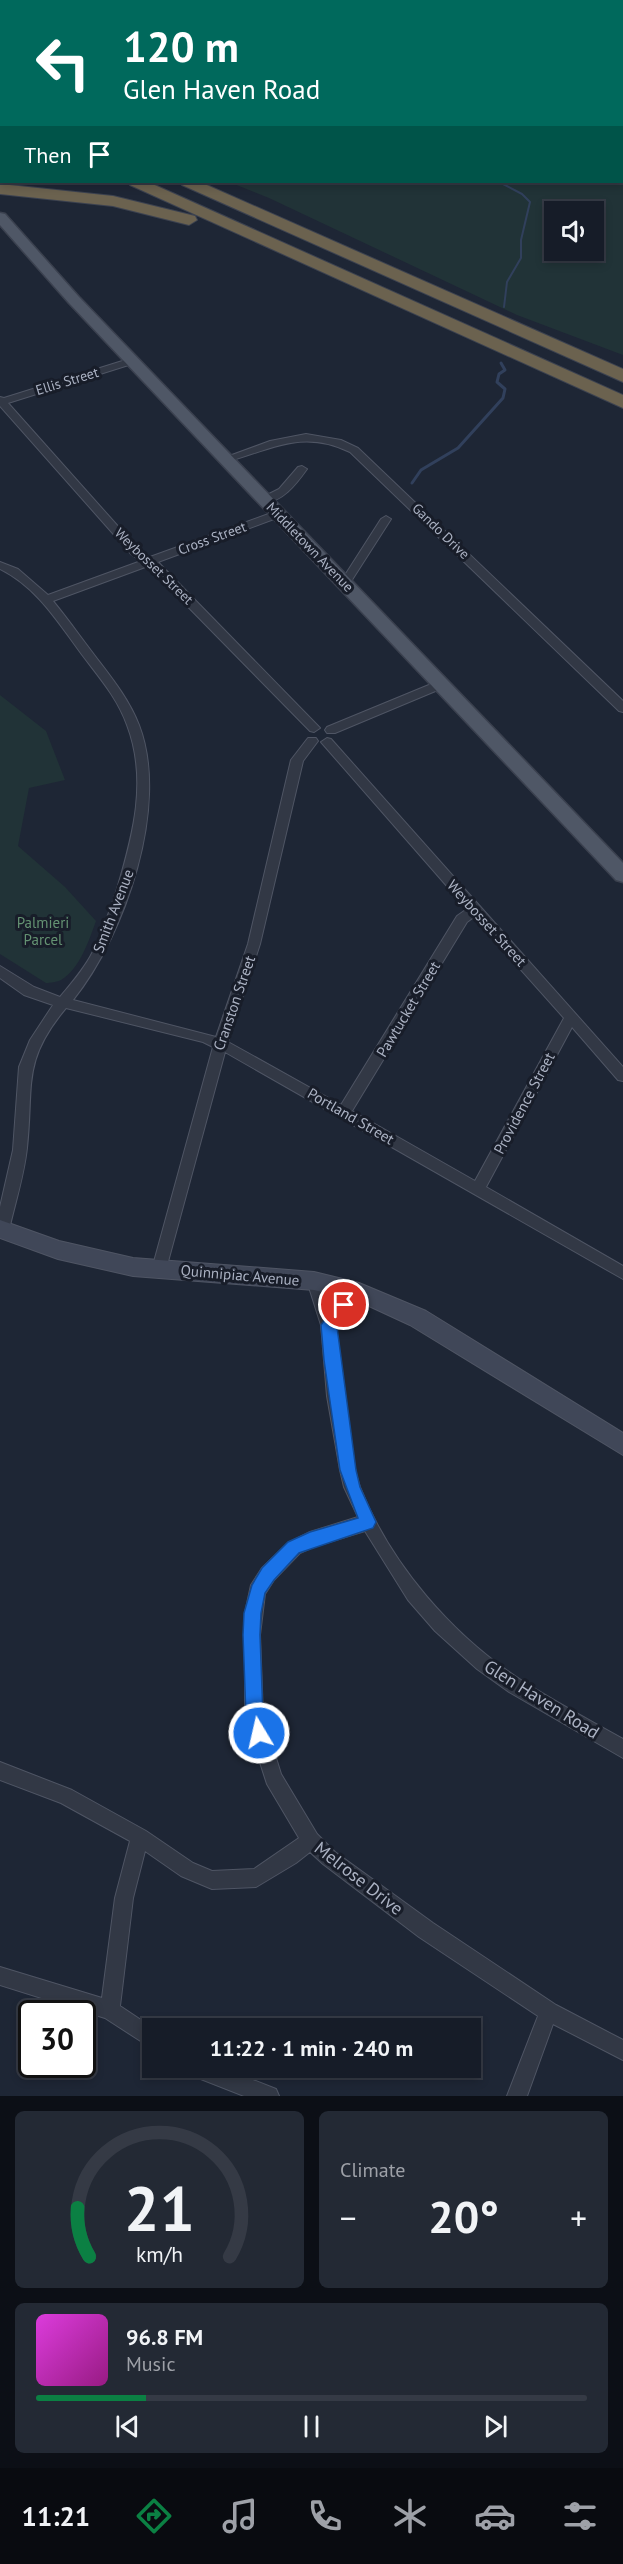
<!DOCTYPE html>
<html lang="en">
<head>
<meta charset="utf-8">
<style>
	:root { --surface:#161c28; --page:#232934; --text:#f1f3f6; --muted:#9ea1a8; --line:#353a45; --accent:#0b8043 }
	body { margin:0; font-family:"PT Sans",sans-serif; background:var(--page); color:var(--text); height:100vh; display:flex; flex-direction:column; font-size:22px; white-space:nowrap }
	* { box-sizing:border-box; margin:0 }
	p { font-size:20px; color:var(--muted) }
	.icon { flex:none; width:33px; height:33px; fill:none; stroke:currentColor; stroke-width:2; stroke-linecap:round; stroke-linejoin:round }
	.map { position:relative; height:2096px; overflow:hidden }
	.sheet { display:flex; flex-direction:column; gap:15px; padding:15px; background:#0c0f16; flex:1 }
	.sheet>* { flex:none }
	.banner { position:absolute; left:0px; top:0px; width:624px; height:183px; box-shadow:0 3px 9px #0003,0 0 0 2px var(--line); background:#00695c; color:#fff; overflow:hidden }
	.buttons { position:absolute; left:544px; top:201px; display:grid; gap:12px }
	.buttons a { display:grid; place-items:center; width:60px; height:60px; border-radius:0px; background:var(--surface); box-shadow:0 3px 9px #0003,0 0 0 2px var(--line); font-size:30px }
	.speed { position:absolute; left:18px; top:2000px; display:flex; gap:12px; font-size:30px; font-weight:700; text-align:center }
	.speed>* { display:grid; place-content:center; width:78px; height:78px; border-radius:50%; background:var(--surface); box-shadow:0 3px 9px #0003,0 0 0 2px var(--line); line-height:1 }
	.speed .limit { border:3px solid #111; border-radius:9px; background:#fff; color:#111 }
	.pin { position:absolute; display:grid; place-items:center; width:51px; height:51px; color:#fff; margin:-26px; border:3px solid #fff; border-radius:50%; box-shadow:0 2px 6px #0007 }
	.me { position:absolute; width:66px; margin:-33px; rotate:351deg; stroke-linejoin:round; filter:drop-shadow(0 0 4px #0008) }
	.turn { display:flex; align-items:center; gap:21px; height:126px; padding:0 24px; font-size:27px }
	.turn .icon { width:78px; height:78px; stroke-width:2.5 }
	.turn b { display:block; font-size:42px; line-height:51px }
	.then { display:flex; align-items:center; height:57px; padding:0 24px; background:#0003; gap:12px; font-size:22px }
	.big { font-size:45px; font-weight:600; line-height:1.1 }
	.sheet .widget { flex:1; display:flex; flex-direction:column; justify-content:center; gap:9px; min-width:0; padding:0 21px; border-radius:9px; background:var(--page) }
	.sheet .dial { align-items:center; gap:0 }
	.dial svg { height:156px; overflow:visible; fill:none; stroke:var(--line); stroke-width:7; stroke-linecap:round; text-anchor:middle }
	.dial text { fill:var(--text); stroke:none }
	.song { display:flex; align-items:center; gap:18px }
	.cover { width:72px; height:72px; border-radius:9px; background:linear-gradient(135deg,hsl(300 70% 55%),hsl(310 70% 35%)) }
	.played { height:6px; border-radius:3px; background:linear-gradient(90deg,var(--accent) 20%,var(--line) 20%) }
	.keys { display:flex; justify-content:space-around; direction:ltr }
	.heat { display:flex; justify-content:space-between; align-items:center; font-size:33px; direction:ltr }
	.sheet .tiles { flex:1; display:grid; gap:15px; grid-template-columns:1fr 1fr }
	.widget:last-child { grid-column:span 2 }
	.trip { position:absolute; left:142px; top:2018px; width:339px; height:60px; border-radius:0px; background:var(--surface); box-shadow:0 3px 9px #0003,0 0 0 2px var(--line); font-weight:600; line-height:60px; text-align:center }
	.tabs { display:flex; height:96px; justify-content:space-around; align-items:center; background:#090b10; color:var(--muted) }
	.tabs .icon { width:42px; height:42px }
	.tabs .current { color:var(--accent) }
	.tabs b { font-size:27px; color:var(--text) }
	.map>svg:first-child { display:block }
	.green { fill:#213337; fill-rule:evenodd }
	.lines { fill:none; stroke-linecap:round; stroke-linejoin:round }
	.stream-far1 { stroke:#31405c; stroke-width:2 }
	.stream { stroke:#31405c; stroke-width:3 }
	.street-casing { stroke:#4f5564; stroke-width:2 }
	.secondary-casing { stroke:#4f5564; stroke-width:2 }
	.primary-casing { stroke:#3b414f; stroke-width:3 }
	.highway-casing { stroke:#3c4250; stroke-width:2 }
	.street { fill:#323845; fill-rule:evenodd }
	.secondary { fill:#404758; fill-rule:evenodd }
	.primary { fill:#4f5766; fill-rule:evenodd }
	.highway { fill:#6b624f; fill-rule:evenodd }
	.route { fill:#1a73e8; stroke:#114b97; stroke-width:1.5 }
	.labels { text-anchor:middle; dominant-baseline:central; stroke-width:6; stroke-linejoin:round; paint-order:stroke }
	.far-street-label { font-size:14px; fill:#abb2c3; stroke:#181d29 }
	.street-label { font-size:15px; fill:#abb2c3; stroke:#181d29 }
	.park-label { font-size:15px; fill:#649272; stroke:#181d29 }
	.near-street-label { font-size:18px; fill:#abb2c3; stroke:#181d29 }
</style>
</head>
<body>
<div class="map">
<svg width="623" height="2096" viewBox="0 0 623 2096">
	<rect width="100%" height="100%" fill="#1e2635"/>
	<path class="green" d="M 180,0 L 609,0 L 611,1 L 180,1 Z
		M 623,8 L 623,355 L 517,315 L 269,198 L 229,182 L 622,182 ZM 555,212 L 594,212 L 594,250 L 555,250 Z
		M 0,695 L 46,731 L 65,780 L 29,788 L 18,846 L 65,887 L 96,921 C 89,940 80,969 61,980 C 57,982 50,983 46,983 L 0,954 Z"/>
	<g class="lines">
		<path class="stream-far1" d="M 499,182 L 522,194 L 530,202 L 521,240 L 521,258 L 507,282 L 504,307"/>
		<path class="stream" d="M 412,483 L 421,470 L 458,448 L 503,398 L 505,389 L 497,382 L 499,374 L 505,370 L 501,363"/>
		<defs>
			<path id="street" d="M 132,358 L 137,361 L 135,363 L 8,403 L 140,551 L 150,557 L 274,512 L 282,512 L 282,516 L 158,562 L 320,728 L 314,732 L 310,731 L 148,566 L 53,601 C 67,618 79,635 92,652 C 110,676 128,697 139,725 C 170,805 125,936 73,1000 L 216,1037 L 248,944 L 291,760 L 308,738 L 316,738 L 318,741 L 303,761 L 260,944 L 228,1042 L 341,1105 L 457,916 L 467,909 L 321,742 L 327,738 L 331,739 L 623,1067 L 623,1081 L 618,1080 L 572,1027 L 486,1187 L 623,1266 L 623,1279 L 225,1052 L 166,1269 L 164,1273 L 159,1275 L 154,1273 L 152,1269 L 213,1047 L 203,1042 L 66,1008 C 21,1062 34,1085 27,1148 C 24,1176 15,1203 9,1230 L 7,1234 L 0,1235 L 0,1207 L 13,1150 L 19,1067 L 30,1040 L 53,1005 L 24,995 L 0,978 L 0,966 L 34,987 L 60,997 C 71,984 82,971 90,957 C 102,936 109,912 117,889 C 133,835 148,780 127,725 C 116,694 94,672 75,645 C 54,616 34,586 0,569 L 0,562 L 18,569 L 48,595 L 141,561 L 132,555 L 0,406 L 0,397 L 4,398 ZM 474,917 L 564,1018 L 475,1181 L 352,1111 L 467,922 Z
				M 306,434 L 341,440 L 358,448 L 623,701 L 623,712 L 619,711 L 350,452 C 302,429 273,449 226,462 L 221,459 L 270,441 Z
				M 302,466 L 307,469 C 297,483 281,505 261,502 L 261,498 L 279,489 L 298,467 Z
				M 386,516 L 391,519 L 350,583 L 345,586 L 341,585 L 340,583 L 381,519 Z
				M 441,680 L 445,681 L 445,687 L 335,733 L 327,733 L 325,730 L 327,727 Z
				M 314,1275 L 319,1277 L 331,1309 C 338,1300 352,1283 364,1287 L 366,1292 C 360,1305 341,1310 337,1326 C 334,1336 344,1402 346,1416 C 350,1439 352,1465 360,1487 C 390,1564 453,1636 521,1680 C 554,1701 589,1720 623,1739 L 623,1758 L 509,1692 L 477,1669 L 435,1631 L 408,1600 L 365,1531 L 313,1547 L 300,1553 L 274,1580 L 265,1594 L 260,1635 L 263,1716 L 281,1774 L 317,1834 L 335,1852 L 433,1923 L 556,2005 L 623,2040 L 623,2060 L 553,2024 L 527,2096 L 507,2096 L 538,2016 L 419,1937 L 323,1864 L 310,1852 L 296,1863 L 256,1887 L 212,1889 L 181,1876 L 145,1851 L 133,1898 L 120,2006 L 153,2028 L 153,2049 L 105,2018 L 0,1985 L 0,1967 L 102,1998 L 115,1898 L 130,1841 L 61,1803 L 0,1780 L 0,1762 L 72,1790 L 146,1831 L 193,1863 L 212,1871 L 254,1869 L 299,1838 L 267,1784 L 245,1716 L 245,1613 L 251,1585 L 262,1568 L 288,1543 L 310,1532 L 358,1517 L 344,1487 L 340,1470 L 327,1396 L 321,1325 L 307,1281 L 309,1277 Z
				M 185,2067 L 220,2067 L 276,2089 L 279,2096 L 244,2096 L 188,2074 Z"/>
			<path id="secondary" d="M 0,1220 L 59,1241 L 133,1258 L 314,1272 L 359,1283 L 426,1311 L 623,1433 L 623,1455 L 410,1325 L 356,1300 L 314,1290 L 133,1276 L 58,1259 L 0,1238 Z"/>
			<path id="primary" d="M 0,213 L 5,214 L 79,297 L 623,863 L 623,882 L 616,880 L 69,303 L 0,225 Z"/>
			<path id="highway" d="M 0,85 L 2,86 L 2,95 L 0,95 Z
				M 0,115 L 2,115 L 2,125 L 0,125 Z
				M 128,182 L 148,182 L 623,395 L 623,408 L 130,185 Z
				M 180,182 L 200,182 L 623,369 L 623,382 L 182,185 Z
				M 0,184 L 113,196 L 195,216 L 197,220 L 189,225 L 113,206 L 0,194 Z"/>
		</defs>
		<use href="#street" class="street-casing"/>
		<use href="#secondary" class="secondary-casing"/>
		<use href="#primary" class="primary-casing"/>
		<use href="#highway" class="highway-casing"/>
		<use href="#street" class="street"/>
		<use href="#secondary" class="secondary"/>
		<use href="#primary" class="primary"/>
		<use href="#highway" class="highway"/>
	</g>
	<path class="route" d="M 344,1298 L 349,1300 L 352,1305 L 337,1327 L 356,1470 L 360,1487 L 376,1522 L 373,1528 L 299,1553 L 274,1580 L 265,1593 L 261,1613 L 260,1635 L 263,1716 L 268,1733 L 265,1739 L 259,1741 L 253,1739 L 246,1716 L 243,1635 L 244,1613 L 252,1585 L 262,1568 L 288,1542 L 310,1532 L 358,1518 L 340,1470 L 324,1360 L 321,1325 L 339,1300 Z"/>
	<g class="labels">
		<g class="far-street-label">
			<text transform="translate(67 381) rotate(-17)">Ellis Street</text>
			<text transform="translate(441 531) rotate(44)">Gando Drive</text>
			<text transform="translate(212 538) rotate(-20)">Cross Street</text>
			<text transform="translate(310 547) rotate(46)">Middletown Avenue</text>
			<text transform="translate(154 566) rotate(44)">Weybosset Street</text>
		</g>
		<g class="street-label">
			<text transform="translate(113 911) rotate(-69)">Smith Avenue</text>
			<text transform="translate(487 923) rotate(48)">Weybosset Street</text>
			<text transform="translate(234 1003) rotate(-71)">Cranston Street</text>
			<text transform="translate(408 1009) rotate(-59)">Pawtucket Street</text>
			<text transform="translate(524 1103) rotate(-62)">Providence Street</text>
			<text transform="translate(351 1116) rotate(30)">Portland Street</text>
			<text transform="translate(240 1275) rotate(5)">Quinnipiac Avenue</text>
		</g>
		<g class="park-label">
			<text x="43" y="922">Palmieri<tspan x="43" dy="17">Parcel</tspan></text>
		</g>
		<g class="near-street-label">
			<text transform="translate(542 1699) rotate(32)">Glen Haven Road</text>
			<text transform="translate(359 1878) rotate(38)">Melrose Drive</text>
		</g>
	</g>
</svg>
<div class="buttons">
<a><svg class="icon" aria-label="sound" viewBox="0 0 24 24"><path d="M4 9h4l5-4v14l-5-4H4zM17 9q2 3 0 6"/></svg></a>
</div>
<div class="speed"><div class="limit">30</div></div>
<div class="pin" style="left:344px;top:1305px;background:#d93025"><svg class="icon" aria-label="arrive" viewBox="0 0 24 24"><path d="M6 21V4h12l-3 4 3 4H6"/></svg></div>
<svg class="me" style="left:259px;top:1733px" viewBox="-20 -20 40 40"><circle r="17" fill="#1a73e8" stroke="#fff" stroke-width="3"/><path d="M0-11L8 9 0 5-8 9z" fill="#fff"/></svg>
<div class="trip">11:22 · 1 min · 240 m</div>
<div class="banner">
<div class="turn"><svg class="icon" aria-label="left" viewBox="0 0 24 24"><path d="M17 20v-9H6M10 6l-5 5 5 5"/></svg><div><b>120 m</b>Glen Haven Road</div></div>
<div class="then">Then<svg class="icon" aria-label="arrive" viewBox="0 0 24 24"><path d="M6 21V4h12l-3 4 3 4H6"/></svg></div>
</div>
</div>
<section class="sheet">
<div class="tiles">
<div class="widget dial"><svg viewBox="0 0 100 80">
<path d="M14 69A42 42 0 1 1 86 69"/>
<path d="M14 69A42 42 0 0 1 8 44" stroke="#0b8043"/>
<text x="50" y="56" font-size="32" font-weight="700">21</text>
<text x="50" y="72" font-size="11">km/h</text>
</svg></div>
<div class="widget"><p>Climate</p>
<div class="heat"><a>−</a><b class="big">20°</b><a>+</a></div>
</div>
<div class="widget">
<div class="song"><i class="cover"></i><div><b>96.8 FM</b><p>Music</p></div></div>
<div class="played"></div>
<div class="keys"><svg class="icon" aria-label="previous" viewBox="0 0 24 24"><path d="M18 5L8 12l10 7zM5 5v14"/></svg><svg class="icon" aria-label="pause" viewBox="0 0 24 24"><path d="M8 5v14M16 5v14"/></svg><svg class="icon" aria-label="next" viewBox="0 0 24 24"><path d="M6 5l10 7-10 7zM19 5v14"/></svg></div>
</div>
</div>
</section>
<nav class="tabs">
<b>11:21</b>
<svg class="icon current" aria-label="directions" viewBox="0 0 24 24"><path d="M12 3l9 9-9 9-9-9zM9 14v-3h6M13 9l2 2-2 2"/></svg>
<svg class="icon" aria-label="music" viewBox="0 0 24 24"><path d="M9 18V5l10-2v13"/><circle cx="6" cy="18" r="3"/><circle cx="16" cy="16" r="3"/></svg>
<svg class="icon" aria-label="phone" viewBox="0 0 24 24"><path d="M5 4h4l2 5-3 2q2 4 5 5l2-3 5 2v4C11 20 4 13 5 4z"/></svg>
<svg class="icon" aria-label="climate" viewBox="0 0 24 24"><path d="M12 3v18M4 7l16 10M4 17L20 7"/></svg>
<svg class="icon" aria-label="car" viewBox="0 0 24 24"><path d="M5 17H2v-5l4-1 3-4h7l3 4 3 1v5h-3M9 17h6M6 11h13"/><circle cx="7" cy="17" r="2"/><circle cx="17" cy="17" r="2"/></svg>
<svg class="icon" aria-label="filters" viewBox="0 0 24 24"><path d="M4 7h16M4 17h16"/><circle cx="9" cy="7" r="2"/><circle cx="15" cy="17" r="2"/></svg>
</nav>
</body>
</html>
